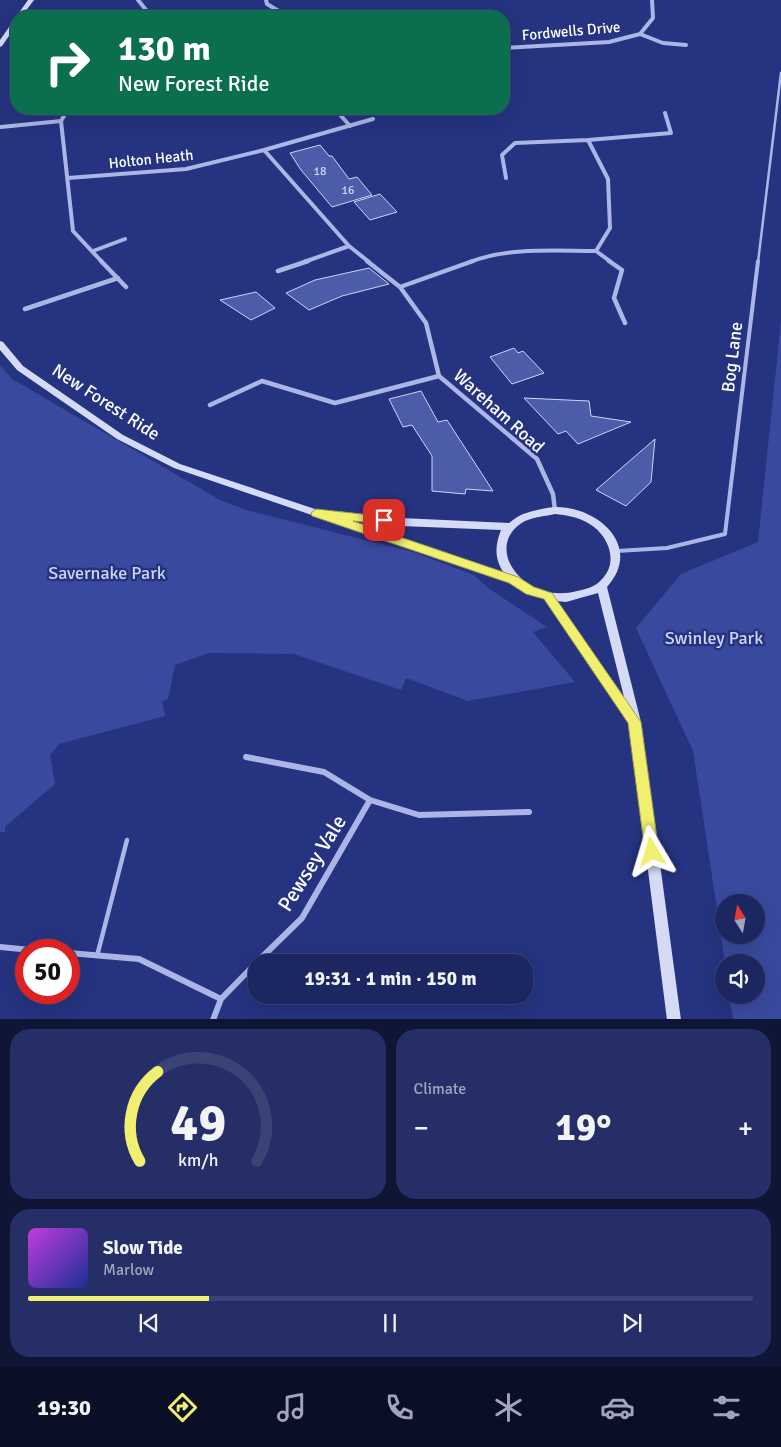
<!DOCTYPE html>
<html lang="en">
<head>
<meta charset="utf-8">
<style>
	:root { --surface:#1c2660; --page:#252e66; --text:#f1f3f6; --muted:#a0a5bd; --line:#3a4375; --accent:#f0ef70 }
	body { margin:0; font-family:Signika,sans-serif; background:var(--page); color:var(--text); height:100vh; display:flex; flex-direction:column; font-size:19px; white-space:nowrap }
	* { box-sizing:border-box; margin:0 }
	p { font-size:16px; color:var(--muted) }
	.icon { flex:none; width:28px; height:28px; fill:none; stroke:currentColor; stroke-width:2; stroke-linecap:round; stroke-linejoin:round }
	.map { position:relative; height:1019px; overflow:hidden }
	.panel { display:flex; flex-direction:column; gap:10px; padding:10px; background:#0f1535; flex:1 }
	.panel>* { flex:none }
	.hud { position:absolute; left:10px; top:10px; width:500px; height:105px; border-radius:20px; box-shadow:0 5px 20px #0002,0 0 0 1px var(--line); background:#0b6e4f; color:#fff; overflow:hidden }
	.needle { width:32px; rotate:349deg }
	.tools { position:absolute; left:715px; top:894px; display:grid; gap:10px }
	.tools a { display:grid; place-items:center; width:50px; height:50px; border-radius:50%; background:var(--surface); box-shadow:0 5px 20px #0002,0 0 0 1px var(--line); font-size:25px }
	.speed { position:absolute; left:15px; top:939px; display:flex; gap:10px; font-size:25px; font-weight:700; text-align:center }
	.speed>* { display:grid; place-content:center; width:65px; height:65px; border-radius:50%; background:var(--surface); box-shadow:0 5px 20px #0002,0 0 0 1px var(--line); line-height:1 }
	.speed .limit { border:8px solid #d22; background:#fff; color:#111 }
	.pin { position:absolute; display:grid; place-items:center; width:42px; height:42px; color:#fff; margin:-21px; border-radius:10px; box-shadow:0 2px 8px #0006 }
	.me { position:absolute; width:55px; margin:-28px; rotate:353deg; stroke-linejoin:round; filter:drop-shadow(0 0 4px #0008) }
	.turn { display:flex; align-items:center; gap:18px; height:105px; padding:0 25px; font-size:22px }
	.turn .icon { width:65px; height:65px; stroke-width:2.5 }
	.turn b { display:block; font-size:35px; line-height:42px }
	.big { font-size:38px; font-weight:700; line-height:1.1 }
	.panel .tile { flex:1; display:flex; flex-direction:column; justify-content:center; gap:8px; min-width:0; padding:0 18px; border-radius:20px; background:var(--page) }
	.panel .dial { align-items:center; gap:0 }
	.dial svg { height:130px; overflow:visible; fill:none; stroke:var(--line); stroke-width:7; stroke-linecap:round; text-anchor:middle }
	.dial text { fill:var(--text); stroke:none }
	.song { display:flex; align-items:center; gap:15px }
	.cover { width:60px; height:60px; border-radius:8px; background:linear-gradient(135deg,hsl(290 70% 55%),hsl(230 70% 35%)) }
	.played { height:5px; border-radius:2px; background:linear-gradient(90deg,var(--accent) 25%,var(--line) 25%) }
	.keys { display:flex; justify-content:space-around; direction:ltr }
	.heat { display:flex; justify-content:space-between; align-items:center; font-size:28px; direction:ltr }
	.panel .tiles { flex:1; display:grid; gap:10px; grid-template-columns:1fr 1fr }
	.tile:last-child { grid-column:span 2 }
	.trip { position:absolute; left:248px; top:954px; width:285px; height:50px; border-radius:20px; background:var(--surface); box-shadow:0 5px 20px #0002,0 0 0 1px var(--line); font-weight:700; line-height:50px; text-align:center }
	.dock { display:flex; height:80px; justify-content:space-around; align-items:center; background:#0b0f26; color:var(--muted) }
	.dock .icon { width:35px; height:35px }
	.dock .current { color:var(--accent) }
	.dock b { font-size:22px; color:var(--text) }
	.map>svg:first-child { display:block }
	.green { fill:#394a9e; fill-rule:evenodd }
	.building { fill:#4d5ca9; stroke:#cfd5f5 }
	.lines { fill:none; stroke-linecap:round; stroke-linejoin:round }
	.service-far2 { stroke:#abb5e6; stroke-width:2.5 }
	.service-far1 { stroke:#abb5e6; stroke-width:4 }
	.service { stroke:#abb5e6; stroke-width:4.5 }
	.minor-far2 { stroke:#abb5e6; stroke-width:4 }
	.minor-far1 { stroke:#abb5e6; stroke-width:4.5 }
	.minor { stroke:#abb5e6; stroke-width:6 }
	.secondary { fill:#d5daf6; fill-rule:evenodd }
	.route { fill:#f0ef70; stroke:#9c9b49 }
	.labels { text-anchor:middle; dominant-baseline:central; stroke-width:5; stroke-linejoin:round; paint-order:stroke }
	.far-number-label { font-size:12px; fill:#d2d6ea }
	.far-street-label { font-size:15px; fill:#fff; stroke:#253380 }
	.street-label { font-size:18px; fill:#fff; stroke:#253380 }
	.park-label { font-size:18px; fill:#cfd5f5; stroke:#253380 }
	.near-street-label { font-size:21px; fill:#fff; stroke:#253380 }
</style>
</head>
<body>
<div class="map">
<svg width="781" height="1020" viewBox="0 0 781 1020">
	<rect width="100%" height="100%" fill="#253380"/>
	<path class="green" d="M 781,321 L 781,1019 L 733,1019 L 729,995 L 756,995 L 756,962 L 725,962 L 693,751 L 636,628 L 681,574 L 758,542 ZM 724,902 L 756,902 L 756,935 L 724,935 Z
		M 0,365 L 12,379 L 220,500 L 246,510 L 413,552 L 474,575 L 488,588 L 547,627 L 533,632 L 575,682 L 468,701 L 406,678 L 401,690 L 294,654 L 209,653 L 175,665 L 168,699 L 162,701 L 165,716 L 59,744 L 50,755 L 55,784 L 5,827 L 5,832 L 0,832 Z"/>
	<path class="building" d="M 320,145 L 329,156 L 332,156 L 349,179 L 357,177 L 372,195 L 332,207 L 301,170 L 290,153 Z
		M 380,194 L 397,212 L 370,220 L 354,202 Z
		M 369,268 L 389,284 L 342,296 L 309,310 L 286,293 L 315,280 Z
		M 256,292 L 275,308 L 251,320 L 220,300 Z
		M 514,348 L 518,353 L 523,351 L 544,373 L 512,384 L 490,357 Z
		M 421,391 L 438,422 L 447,420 L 493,491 L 466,489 L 465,494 L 432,491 L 432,456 L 412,425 L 403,427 L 389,399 Z
		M 524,398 L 589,401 L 591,416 L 631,422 L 578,444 L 566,431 L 558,434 Z
		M 655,439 L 651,482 L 626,506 L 596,490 Z"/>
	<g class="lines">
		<path class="service-far2" d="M 758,262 L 781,73"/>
		<path class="service-far1" d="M 617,551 L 667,548 L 725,534 L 758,261"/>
		<path class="service" d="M 97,956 L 127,840"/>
		<path class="minor-far2" d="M 138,0 L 151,16
			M 266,0 L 267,4 L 287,16
			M 640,34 L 663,43 L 686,45
			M 504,48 L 609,42 L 640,34 L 653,18 L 652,0
			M 68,109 L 61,121 L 73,231 L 102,262
			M 335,109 L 350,126
			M 1,127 L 61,121
			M 588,140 L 671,133 L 665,113
			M 264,150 L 349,246 L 369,262
			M 68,178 L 186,169 L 264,150 L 373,119
			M 93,251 L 125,239
			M 596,251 L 611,262
			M 304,262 L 349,246
			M 470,262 C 509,247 555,251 596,251 L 610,228 L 608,179 L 588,140 L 515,143 L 502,155 L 506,178"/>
		<path class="minor-far1" d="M 101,261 L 126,287
			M 367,261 L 400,287 L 426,323 L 439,376 L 537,459 L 553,494 L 555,510
			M 609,261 L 622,270 L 614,298 L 625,323
			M 278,271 L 308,261
			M 400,287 L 473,261
			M 25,309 L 118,278
			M 210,405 L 262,381 L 335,403 L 439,376"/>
		<path class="minor" d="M 246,757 L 324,772 L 370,800 L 302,918 L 257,962
			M 370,800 L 419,815 L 529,812
			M 0,947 L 31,950
			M 69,953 L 139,959 L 221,999
			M 213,1020 L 221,999 L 256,963"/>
		<path class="secondary" d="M 28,0 L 34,0 L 22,16 L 16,17 Z
			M 16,19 L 16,26 L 2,46 L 0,47 L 0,40 L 14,20 Z
			M 0,341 L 3,342 L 23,366 L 123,435 L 180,464 L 330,514 L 335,511 L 401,518 L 509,523 C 512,521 515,518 519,516 C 525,512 549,507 556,507 C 599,507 643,547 607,587 L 641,722 L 681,1020 L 667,1020 L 629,721 L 627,720 L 544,599 L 537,597 L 514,584 L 174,468 L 117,439 L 17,370 L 0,350 ZM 555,514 C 566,515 578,517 588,523 C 608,534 620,562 601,580 C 595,587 586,589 577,591 C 566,594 555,594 544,591 C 511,582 489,541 525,521 C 534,517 546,516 555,514 ZM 348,520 L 401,526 L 501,530 C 495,545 494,559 504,573 ZM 598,593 L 624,697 L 557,601 L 566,602 Z"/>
	</g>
	<path class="route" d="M 316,509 L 388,517 L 390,520 L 384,524 L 353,521 L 518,577 L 534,587 L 552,593 L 641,722 L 659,852 L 657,857 L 652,858 L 647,857 L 645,852 L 628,723 L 544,599 L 526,594 L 509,583 L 312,516 L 311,513 Z"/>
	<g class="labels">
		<g class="far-number-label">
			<text x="320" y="171">18</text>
			<text x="348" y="190">16</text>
		</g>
		<g class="far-street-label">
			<text transform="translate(571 31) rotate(-5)">Fordwells Drive</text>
			<text transform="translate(151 159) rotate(-6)">Holton Heath</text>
		</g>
		<g class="street-label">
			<text transform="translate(732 357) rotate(-83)">Bog Lane</text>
			<text transform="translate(106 402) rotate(33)">New Forest Ride</text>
			<text transform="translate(499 411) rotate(42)">Wareham Road</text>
		</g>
		<g class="park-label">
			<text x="107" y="573">Savernake Park</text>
			<text x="714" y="638">Swinley Park</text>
		</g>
		<g class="near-street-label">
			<text transform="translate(312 863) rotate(-58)">Pewsey Vale</text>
		</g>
	</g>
</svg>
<div class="tools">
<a><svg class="needle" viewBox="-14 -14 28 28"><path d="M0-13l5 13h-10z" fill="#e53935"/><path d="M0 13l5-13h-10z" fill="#a0a5bd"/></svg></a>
<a><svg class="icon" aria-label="sound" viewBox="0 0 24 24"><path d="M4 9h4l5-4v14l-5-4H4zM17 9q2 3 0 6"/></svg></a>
</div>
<div class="speed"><div class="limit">50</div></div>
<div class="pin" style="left:384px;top:520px;background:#d93025"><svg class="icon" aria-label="arrive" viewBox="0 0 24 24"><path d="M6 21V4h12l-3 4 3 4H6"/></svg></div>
<svg class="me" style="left:652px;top:852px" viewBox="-20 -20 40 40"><path d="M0-17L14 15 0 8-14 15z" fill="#f0ef70" stroke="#fff" stroke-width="4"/></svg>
<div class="trip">19:31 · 1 min · 150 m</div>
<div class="hud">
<div class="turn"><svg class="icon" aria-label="right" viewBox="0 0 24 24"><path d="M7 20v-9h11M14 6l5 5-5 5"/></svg><div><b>130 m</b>New Forest Ride</div></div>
</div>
</div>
<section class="panel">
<div class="tiles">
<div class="tile dial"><svg viewBox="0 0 100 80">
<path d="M14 69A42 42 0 1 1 86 69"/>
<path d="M14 69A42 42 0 0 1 25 14" stroke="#f0ef70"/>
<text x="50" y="56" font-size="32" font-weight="700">49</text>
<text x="50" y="72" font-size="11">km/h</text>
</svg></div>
<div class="tile"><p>Climate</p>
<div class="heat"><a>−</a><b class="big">19°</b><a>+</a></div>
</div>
<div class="tile">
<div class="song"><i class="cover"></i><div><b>Slow Tide</b><p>Marlow</p></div></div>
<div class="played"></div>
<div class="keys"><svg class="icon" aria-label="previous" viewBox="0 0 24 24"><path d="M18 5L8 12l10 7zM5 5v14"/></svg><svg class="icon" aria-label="pause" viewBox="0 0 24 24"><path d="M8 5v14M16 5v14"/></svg><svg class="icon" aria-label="next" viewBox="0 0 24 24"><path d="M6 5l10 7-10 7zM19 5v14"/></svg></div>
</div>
</div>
</section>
<nav class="dock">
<b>19:30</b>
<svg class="icon current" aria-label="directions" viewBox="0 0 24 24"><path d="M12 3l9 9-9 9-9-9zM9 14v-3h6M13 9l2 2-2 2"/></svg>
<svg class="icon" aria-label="music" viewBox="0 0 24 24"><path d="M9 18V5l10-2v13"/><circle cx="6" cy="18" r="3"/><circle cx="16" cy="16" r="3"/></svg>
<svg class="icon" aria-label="phone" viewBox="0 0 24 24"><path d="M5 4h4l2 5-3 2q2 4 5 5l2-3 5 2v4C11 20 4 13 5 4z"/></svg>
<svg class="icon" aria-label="climate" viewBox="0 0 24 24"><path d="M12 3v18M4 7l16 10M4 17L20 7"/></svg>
<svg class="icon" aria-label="car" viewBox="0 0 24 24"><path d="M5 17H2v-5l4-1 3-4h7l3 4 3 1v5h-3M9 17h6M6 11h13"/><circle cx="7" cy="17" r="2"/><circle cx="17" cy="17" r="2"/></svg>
<svg class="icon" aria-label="filters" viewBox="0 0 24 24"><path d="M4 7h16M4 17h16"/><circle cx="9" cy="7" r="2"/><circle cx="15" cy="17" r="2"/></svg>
</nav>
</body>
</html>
